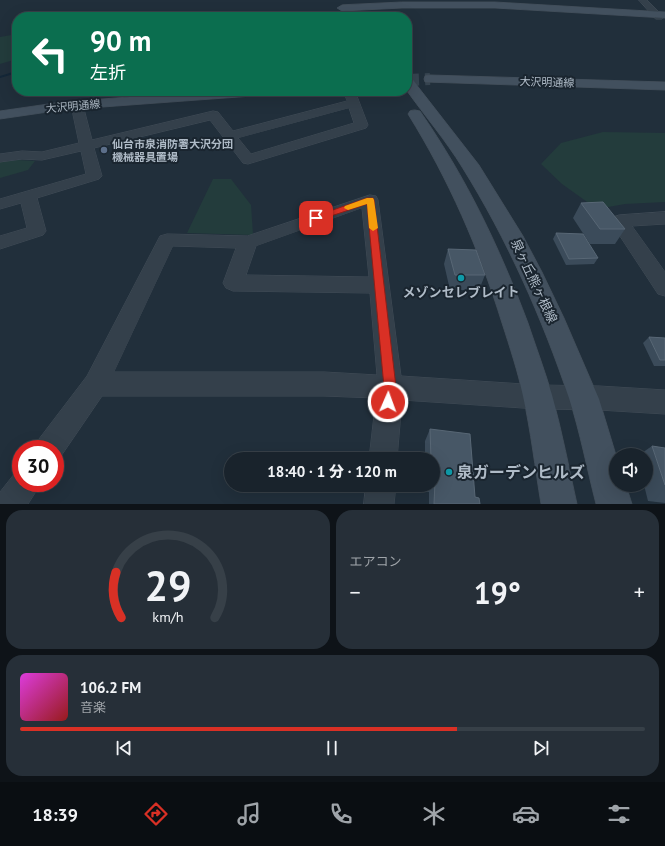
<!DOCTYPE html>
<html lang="ja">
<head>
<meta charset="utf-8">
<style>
	:root { --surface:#19232c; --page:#262f38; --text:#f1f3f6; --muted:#9fa4a9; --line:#374048; --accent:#d93025 }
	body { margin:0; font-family:"PT Sans","Noto Sans JP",sans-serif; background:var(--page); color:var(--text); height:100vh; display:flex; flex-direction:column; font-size:15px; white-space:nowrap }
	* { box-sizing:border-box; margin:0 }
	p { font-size:13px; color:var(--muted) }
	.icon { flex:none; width:22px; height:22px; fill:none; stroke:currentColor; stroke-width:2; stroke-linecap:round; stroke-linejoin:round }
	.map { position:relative; height:504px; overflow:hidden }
	.side { display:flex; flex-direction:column; gap:6px; padding:6px; background:#0e1318; flex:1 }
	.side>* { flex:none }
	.hud { position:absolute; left:12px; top:12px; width:400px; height:84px; border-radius:16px; box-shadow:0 4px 16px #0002,0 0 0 1px var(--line); background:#0b6e4f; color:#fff; overflow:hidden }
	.tools { position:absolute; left:609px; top:448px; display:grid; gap:8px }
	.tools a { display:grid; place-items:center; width:44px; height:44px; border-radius:50%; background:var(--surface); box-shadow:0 4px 16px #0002,0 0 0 1px var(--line); font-size:20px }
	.speed { position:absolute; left:12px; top:440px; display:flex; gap:8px; font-size:20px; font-weight:700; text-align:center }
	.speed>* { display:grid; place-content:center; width:52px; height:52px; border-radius:50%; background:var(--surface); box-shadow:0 4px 16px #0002,0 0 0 1px var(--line); line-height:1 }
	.speed .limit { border:6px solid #d22; background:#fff; color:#111 }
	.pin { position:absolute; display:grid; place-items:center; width:34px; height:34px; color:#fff; margin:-17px; border-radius:8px; box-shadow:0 2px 6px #0006 }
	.me { position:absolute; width:44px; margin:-22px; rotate:2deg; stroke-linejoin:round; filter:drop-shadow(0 0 3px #0008) }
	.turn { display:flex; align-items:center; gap:14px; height:84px; padding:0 12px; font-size:18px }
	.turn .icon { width:52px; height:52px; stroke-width:2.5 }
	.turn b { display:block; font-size:28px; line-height:34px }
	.big { font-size:30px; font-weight:800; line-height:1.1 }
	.side .widget { flex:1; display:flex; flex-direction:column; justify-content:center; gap:6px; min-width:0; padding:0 14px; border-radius:16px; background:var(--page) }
	.side .dial { align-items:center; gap:0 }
	.dial svg { height:104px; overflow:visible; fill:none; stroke:var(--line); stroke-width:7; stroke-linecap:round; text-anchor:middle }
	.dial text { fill:var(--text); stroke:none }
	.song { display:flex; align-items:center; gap:12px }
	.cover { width:48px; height:48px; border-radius:6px; background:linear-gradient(135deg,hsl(300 70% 55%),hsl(0 70% 35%)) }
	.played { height:4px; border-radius:2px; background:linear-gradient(90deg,var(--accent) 70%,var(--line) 70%) }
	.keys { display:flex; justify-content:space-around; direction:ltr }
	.heat { display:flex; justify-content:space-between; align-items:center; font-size:22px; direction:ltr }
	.side .tiles { flex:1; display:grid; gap:6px; grid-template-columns:1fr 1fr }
	.widget:last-child { grid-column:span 2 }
	.trip { position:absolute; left:224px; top:452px; width:216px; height:40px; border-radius:20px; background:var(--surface); box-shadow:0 4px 16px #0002,0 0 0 1px var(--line); font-weight:800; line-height:40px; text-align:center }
	.tabs { display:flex; height:64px; justify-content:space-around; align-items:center; background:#0a0e12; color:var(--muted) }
	.tabs .icon { width:28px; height:28px }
	.tabs .selected { color:var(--accent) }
	.tabs b { font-size:18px; color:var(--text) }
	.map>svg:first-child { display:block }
	.green { fill:#233c3c }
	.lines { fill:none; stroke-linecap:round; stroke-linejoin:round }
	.stream { fill:#142738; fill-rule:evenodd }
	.secondary-tunnel { stroke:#364450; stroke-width:12; stroke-dasharray:12 6; stroke-linecap:butt }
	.street-casing { stroke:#414c57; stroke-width:1 }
	.secondary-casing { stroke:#414c57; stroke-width:1 }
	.street { fill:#34404b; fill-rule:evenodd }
	.secondary { fill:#42505e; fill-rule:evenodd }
	.wall { fill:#3b4b5a }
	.building { fill:#475766; stroke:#586775 }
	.route { fill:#d93025; stroke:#8d1f18 }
	.slow { fill:#f59e0b }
	.service-dot { fill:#5c6f8a; stroke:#1a252f; stroke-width:1.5 }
	.culture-dot { fill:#0f9aa8; stroke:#1a252f; stroke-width:1.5 }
	.labels { text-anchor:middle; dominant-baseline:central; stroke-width:4; stroke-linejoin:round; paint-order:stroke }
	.far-street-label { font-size:11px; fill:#afbbc7; stroke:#1a252f }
	.far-poi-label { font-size:11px; font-weight:bold; fill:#afbbc7; stroke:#1a252f; text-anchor:start }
	.street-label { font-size:13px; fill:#afbbc7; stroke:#1a252f }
	.poi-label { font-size:13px; font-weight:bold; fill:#afbbc7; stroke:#1a252f }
	.near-poi-label { font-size:16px; font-weight:bold; fill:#afbbc7; stroke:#1a252f; text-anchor:start }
</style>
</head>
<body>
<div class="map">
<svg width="665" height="504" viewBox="0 0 665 504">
	<rect width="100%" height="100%" fill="#212f3b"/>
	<path class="green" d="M 17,34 L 17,59 L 0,64 L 0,37 Z
		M 603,132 L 665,133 L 665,202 L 625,204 L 597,209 L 562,184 L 541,164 L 561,143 Z
		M 17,160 L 35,161 L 28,170 L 0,178 L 0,162 Z
		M 213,179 L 231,179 L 251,205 L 253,235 L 187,233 Z"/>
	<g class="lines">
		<path class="stream" d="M 16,71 L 17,71 L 17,73 L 0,78 L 0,76 Z"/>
		<path class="secondary-tunnel" d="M 407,80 L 430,79"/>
		<defs>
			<path id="street" d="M 639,0 L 647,0 L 662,15 L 663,17 L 662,19 L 656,19 Z
				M 343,91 L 355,91 L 368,125 L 366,128 L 248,164 L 243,163 L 210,120 L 94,148 L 102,176 L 99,179 L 37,198 L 46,231 L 43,235 L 0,249 L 0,236 L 27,228 L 21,203 L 0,209 L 0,199 L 86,174 L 81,151 L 42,160 L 22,159 L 0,162 L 0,154 L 22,151 L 42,152 L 79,143 L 71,105 L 73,102 L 81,102 L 83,105 L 92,140 L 213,111 L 218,112 L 233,131 L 347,101 ZM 349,108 L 354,123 L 251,154 L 238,138 Z
				M 370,195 L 376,196 L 378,200 L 401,376 L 538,385 L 599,386 L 665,390 L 665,414 L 599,410 L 538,409 L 402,400 L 397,459 L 369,459 L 376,398 L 324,396 L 102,396 L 59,459 L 55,460 L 55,449 L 35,449 L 39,439 L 87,376 L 160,236 L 167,234 L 247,236 ZM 362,208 L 369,277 L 246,275 L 256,246 ZM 173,246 L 236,248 L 223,283 L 226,288 L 233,291 L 370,293 L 377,375 L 324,372 L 114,372 Z
				M 665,212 L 665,224 L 632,226 L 665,272 L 665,296 L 658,294 L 610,221 L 613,217 L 619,215 Z
				M 21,470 L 21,483 L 40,483 L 35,493 L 28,504 L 0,504 L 0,492 L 15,473 Z
				M 366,485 L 396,485 L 394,504 L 364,504 Z"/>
			<path id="secondary" d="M 402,2 L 495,2 L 665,12 L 665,18 L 495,8 L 402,8 L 342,11 L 337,8 L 342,5 Z
				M 430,75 L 665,82 L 665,90 L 425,82 L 424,79 L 425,76 Z
				M 407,78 L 412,79 L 479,165 L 523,236 L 542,272 L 564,318 L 599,399 L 616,455 L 616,485 L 626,485 L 632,504 L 596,504 C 587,469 580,432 569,398 C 542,318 507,239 462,167 C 446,141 425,116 407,91 Z
				M 210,91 L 273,91 L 271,94 L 266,95 L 62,110 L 0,119 L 0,111 L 62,102 Z
				M 415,110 L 420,111 C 467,179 499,246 528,323 C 536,347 545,371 552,395 C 562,431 569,468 577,504 L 541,504 C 535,468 531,432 523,396 C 518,372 510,348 502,323 C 479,249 449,180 408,114 L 410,111 Z"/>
		</defs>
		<use href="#street" class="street-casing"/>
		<use href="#secondary" class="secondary-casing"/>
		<use href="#street" class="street"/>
		<use href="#secondary" class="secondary"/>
	</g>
	<path class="wall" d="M 581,203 L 625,229 L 615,244 L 590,244 L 573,218 Z
		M 556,233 L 598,258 L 594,264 L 566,265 L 553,239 Z
		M 448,249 L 485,275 L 479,290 L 450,290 L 444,264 Z
		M 649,337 L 665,338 L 665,366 L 654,366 L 643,343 Z
		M 430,429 L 475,497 L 480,504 L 429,504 L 429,492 L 426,492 L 426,485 L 433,485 L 433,459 L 425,459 L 425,441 Z
		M 652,446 L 665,448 L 665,503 L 648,501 L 644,485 L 646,485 L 646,455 L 639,455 Z"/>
	<path class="building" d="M 603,202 L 625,229 L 600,229 L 581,203 Z
		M 556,233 L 583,234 L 598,258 L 569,259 Z
		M 448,249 L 476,250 L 485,275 L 455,275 Z
		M 649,337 L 665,338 L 665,360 L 660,360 Z
		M 430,429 L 470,434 L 475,497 L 479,498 L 480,504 L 434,504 L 435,482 L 433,482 L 433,459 L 431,459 Z
		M 652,446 L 665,448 L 665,485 Z"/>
	<path class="route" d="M 367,198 L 373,198 L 374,200 L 396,387 L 393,406 L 388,407 L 384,406 L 382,402 L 384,387 L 367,204 L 316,221 L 312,218 L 313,217 Z"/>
	<path class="slow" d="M 367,198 L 373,198 L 374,200 L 378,228 L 373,231 L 369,228 L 367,204 L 348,210 L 344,208 L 345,206 Z"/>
	<circle class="service-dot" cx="104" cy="150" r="4"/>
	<g class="culture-dot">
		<circle cx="461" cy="278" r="4"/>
		<circle cx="449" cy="472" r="4"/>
	</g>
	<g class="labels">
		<g class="far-street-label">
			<text transform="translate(547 82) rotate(2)">大沢明通線</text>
			<text transform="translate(73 106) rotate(-5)">大沢明通線</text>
		</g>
		<g class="far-poi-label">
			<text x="112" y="144">仙台市泉消防署大沢分団<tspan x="112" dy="13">機械器具置場</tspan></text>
		</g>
		<g class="street-label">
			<text transform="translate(534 281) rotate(65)">泉ヶ丘熊ヶ根線</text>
		</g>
		<g class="poi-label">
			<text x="461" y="292">メゾンセレブレイト</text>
		</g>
		<g class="near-poi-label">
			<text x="457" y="472">泉ガーデンヒルズ</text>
		</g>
	</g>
</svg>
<div class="tools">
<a><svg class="icon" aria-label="sound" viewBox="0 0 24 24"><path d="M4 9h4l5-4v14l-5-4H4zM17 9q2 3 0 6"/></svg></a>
</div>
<div class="speed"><div class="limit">30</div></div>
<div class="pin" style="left:316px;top:218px;background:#d93025"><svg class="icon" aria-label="arrive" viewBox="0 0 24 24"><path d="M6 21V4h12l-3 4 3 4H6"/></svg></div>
<svg class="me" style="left:388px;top:402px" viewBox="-20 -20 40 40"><circle r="17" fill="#d93025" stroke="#fff" stroke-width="3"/><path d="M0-11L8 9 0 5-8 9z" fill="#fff"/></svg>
<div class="trip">18:40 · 1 分 · 120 m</div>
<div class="hud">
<div class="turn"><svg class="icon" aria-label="left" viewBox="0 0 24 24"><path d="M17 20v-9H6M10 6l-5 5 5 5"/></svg><div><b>90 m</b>左折</div></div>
</div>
</div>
<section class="side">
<div class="tiles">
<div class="widget dial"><svg viewBox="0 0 100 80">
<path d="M14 69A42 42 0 1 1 86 69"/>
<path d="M14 69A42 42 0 0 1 10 34" stroke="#d93025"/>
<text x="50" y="56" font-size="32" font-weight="700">29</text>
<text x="50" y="72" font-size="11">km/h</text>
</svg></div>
<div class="widget"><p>エアコン</p>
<div class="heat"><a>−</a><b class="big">19°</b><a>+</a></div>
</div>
<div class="widget">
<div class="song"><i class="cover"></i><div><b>106.2 FM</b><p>音楽</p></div></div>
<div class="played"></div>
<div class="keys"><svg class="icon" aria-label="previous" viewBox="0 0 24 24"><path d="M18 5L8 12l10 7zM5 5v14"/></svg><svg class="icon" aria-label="pause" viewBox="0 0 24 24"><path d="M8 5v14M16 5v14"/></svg><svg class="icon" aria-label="next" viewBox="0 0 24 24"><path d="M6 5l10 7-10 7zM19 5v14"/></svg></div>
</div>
</div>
</section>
<nav class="tabs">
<b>18:39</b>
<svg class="icon selected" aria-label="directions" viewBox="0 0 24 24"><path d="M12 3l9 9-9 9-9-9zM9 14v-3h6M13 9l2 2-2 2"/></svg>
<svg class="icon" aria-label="music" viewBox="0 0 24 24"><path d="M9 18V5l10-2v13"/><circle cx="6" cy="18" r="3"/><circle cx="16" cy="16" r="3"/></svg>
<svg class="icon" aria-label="phone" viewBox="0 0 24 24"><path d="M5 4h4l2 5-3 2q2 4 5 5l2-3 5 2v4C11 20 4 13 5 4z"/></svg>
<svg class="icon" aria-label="climate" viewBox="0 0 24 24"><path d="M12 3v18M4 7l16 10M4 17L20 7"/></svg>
<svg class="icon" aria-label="car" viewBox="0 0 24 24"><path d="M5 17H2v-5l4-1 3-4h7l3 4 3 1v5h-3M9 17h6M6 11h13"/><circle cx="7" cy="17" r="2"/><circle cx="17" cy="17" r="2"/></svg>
<svg class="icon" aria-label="filters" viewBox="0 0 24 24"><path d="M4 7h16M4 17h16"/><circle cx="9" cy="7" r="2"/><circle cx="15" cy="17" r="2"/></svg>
</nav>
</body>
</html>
